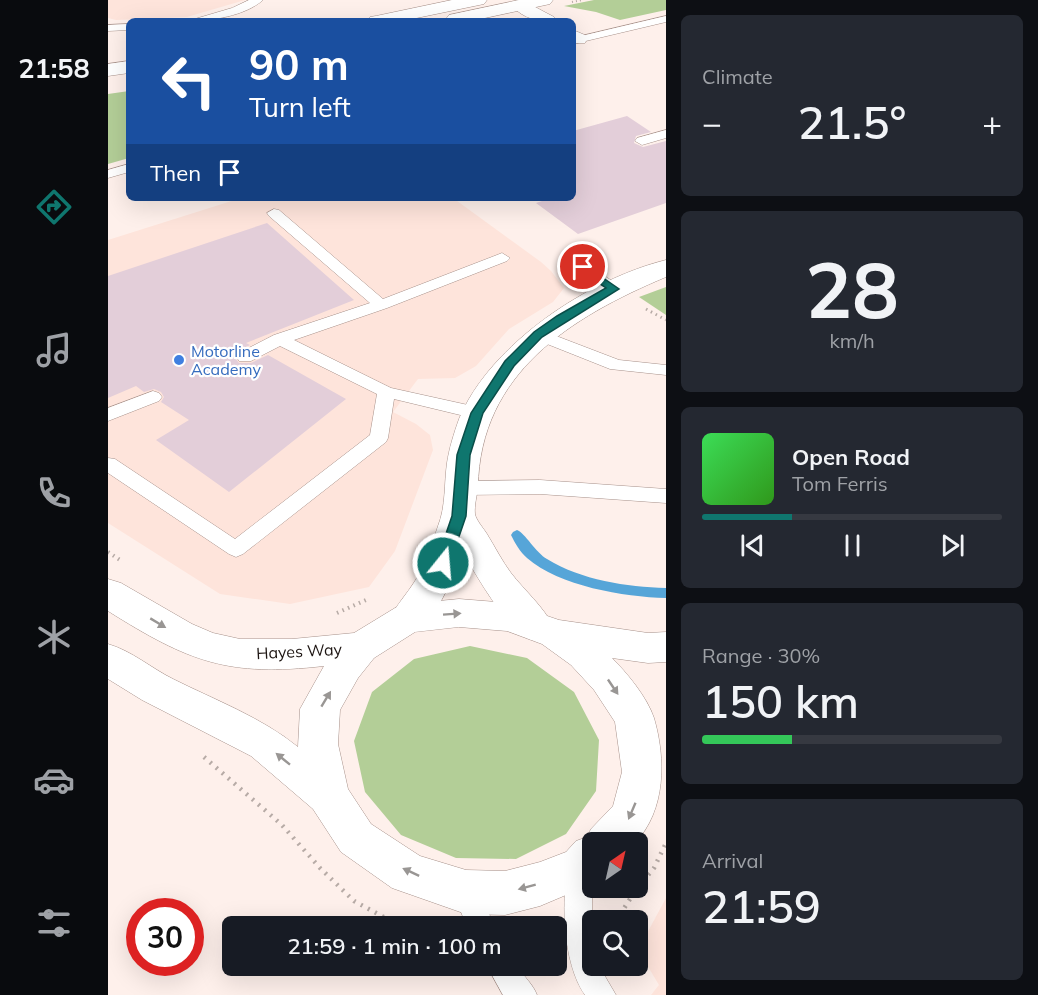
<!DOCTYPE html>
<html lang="en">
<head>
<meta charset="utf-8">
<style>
	:root { --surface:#171b24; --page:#242831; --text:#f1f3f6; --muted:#9ea1a6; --line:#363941; --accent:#0f766e }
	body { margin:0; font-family:Mulish,sans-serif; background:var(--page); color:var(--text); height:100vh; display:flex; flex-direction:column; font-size:22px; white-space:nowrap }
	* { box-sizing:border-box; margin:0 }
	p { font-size:20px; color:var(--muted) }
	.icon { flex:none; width:33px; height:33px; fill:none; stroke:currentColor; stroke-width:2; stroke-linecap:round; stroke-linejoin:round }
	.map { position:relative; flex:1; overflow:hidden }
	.side { display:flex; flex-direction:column; gap:15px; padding:15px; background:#0d0f14; width:372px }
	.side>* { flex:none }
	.guide { position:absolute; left:18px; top:18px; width:450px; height:183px; border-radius:9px; box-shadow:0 6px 24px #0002; background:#1a4fa0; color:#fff; overflow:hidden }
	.needle { width:39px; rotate:34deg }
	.tools { position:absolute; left:474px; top:832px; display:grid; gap:12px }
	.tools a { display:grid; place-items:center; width:66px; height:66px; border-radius:9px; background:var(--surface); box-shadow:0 6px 24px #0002; font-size:30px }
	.speed { position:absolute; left:18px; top:898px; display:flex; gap:12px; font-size:30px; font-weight:700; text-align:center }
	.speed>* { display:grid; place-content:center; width:78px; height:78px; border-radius:50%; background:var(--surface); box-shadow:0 6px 24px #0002; line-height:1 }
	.speed .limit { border:9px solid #d22; background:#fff; color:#111 }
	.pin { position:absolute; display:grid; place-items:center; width:51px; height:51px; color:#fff; margin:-26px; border:3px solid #fff; border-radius:50%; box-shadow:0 2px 6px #0007 }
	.me { position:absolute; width:66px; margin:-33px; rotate:17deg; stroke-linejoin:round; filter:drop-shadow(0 0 4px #0008) }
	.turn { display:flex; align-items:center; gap:21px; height:126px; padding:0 24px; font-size:27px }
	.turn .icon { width:78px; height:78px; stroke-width:2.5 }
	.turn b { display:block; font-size:42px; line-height:51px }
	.then { display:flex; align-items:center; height:57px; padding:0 24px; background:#0003; gap:12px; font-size:22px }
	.big { font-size:45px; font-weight:600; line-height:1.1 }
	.side .tile { flex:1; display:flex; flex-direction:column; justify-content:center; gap:9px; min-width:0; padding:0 21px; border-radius:9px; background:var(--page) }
	.side .dial { align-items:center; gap:0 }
	.dial b { font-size:78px; line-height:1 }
	.song { display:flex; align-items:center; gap:18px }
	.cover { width:72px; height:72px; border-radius:9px; background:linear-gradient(135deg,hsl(130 70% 55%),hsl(110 70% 35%)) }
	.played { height:6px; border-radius:3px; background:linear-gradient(90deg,var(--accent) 30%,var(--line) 30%) }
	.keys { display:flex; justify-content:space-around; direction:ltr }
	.heat { display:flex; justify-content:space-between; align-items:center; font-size:33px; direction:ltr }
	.charge { height:9px; border-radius:4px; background:linear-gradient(90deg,#34c759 30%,var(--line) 0) }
	.trip { position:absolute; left:114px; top:916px; width:345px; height:60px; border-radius:9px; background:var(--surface); box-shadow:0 6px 24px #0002; font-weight:600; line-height:60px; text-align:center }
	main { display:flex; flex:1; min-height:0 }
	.menu { display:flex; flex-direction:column; width:108px; justify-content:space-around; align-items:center; background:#090b0e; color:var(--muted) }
	.menu .icon { width:42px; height:42px }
	.menu .current { color:var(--accent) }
	.menu b { font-size:27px; color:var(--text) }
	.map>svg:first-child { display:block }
	.built { fill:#fee4db }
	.green { fill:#b3ce97 }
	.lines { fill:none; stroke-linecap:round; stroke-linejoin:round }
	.stream { fill:#56a5d8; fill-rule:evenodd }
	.building { fill:#e3ced9 }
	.service-casing { stroke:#a7918a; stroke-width:1 }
	.minor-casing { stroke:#a7918a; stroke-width:1 }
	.tertiary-casing { stroke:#a7918a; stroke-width:1 }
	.path-far3 { stroke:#b7aba6; stroke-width:2; stroke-dasharray:1 3; stroke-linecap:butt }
	.path-far2 { stroke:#b7aba6; stroke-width:3; stroke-dasharray:1.5 4; stroke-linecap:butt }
	.path-far1 { stroke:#b7aba6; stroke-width:4; stroke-dasharray:1.5 4.5; stroke-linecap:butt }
	.path { stroke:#b7aba6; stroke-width:4.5; stroke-dasharray:2 6; stroke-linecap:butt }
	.service { fill:#fff; fill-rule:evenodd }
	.minor { fill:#fff; fill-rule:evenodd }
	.tertiary { fill:#fff; fill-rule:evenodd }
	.oneway { fill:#999694 }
	.route { fill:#0f766e; stroke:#0a4d48; stroke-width:1.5 }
	.shop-dot { fill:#3f7fe0; stroke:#fff; stroke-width:2 }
	.labels { text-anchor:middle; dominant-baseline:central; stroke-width:4.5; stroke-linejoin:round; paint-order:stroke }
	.shop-label { font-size:16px; fill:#366cbe; stroke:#fff; text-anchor:start }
	.street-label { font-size:16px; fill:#1d1512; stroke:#fff }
</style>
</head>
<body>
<main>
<nav class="menu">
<b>21:58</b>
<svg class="icon current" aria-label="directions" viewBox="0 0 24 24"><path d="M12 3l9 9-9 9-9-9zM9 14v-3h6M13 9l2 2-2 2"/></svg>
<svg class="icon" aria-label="music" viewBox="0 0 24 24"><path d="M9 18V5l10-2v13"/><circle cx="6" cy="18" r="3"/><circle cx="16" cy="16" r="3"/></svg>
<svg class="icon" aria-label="phone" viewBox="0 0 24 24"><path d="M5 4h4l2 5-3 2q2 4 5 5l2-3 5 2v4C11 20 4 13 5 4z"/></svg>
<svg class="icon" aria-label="climate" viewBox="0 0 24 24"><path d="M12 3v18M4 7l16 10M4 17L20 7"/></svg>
<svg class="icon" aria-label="car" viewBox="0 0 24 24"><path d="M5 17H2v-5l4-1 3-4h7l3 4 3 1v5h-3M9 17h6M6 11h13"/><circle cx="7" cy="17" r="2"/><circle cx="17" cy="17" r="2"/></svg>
<svg class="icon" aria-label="filters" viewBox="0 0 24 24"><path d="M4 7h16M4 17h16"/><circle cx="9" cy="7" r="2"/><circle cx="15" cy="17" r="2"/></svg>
</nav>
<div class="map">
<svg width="558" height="995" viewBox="0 0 558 995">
	<rect width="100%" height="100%" fill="#fef0eb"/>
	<path class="built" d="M 0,0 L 137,0 L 79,17 L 8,20 L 0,18 Z
		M 133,198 L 345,198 L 433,262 L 443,271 L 456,288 L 445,302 L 401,329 L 368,366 L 347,378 L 310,379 L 285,412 L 308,424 L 322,435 L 325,450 L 287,551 L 261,587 L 182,604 L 112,594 L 0,523 L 0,240 Z
		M 558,898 L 558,995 L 543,995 L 551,985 L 530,950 Z"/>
	<path class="green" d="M 486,0 L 558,0 L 558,10 L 512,20 L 488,12 L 456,6 Z
		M 21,91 L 21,158 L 0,164 L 0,94 Z
		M 558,287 L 558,315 L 531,297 Z
		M 362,646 L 419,658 L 466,692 L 491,740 L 488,791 L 458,834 L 408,859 L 348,858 L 293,835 L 257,792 L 246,741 L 264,692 L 306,659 Z"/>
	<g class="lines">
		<path class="stream" d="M 409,530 C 417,533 428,553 439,559 C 473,580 519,587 558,588 L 558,598 C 516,597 451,586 419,558 C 412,552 407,543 403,535 L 405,532 Z"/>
	</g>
	<path class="building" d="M 519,116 L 543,132 L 528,136 L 526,143 L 535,147 L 558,141 L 558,203 L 470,234 L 428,203 L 443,198 L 465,198 L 465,131 Z
		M 159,223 L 246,300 L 138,343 L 142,345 L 130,351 L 127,358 L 131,363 L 143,363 L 160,355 L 238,399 L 121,492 L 48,440 L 81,420 L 53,402 L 56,397 L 53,392 L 46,389 L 36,392 L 28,386 L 0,398 L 0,276 Z"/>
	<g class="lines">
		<defs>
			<path id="service" d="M 141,0 L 155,0 C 137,16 103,21 80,21 L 124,8 Z
				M 558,16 L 558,22 L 465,44 L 465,38 Z
				M 21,24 L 21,30 L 0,31 L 0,25 Z
				M 558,130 L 558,138 L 534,145 L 527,141 L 529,138 Z
				M 21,164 L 21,172 L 0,178 L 0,170 Z
				M 166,209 L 171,210 L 275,299 L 389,255 L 394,253 L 402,258 L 399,261 L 279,308 L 186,340 L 283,388 L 369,407 L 375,409 L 378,413 L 375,417 L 369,419 L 286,399 L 280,438 L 278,442 L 135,554 L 128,557 L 121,554 L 0,473 L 0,458 L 7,459 L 127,539 L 262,435 L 269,394 L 172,346 L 143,361 L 131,361 L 129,357 L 131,353 L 166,335 L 262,303 L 161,216 L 159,213 Z
				M 459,252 L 512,286 L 514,289 L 512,292 L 500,292 L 454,260 L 451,257 L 454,254 Z
				M 430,329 L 511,360 L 558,365 L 558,375 L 502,369 L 424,338 L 422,334 Z
				M 45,391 L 51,393 L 54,397 L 51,401 L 0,421 L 0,408 Z
				M 432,480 L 558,489 L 558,503 L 432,494 L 352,495 L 345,493 L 342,488 L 345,483 L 352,481 Z
				M 474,855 L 484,861 L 484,966 L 491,966 L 508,995 L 477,995 C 455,965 450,891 465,858 Z
				M 358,879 L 367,883 L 387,927 L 359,927 L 345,892 L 349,883 Z
				M 379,966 L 409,966 C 416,977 425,984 429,995 L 395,995 Z"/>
			<path id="minor" d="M 414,0 L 446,17 L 449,21 C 432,21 415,20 404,5 L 407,1 Z
				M 465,30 L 477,35 L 479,39 L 477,43 L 465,43 Z
				M 558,260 L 558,277 C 463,317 372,373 370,487 C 369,495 366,506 367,514 C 368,520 376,529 379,534 C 387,547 394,561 403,573 C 417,591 435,606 445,626 L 440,636 C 436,638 430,641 426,640 C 404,639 366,572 355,552 C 348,572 324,631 301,632 C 297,632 291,629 287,628 L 282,618 C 289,604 299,594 307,581 C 318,564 324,544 330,526 C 338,506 336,484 339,463 C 341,449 346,433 351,419 C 382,344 481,279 558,260 Z"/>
			<path id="tertiary" d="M 344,0 L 379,0 L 376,4 L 294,21 L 259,21 L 262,17 L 268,16 Z
				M 411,0 L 445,0 L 442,4 L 363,21 L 339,21 L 338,19 L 341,15 Z
				M 21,61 L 21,73 L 0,76 L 0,64 Z
				M 0,579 L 13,583 L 84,624 L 105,633 L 132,639 L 184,639 L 246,633 L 287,608 L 300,604 L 351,599 L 401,603 L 451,620 L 540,633 L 558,632 L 558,662 L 540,663 L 504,658 C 519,673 539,697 546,718 C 558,759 558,810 527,843 L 484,843 L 484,884 L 432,906 L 397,915 L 358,914 L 284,888 L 233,852 L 205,809 L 143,756 L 34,700 L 0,679 L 0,644 C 24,651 43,668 65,679 C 107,700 153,717 190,747 L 192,709 L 216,666 C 120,677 81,662 0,611 ZM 351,627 L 399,631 L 434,644 L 463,665 L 486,690 L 507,722 L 514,772 L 505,806 L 483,829 L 479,837 L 468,841 L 458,852 L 432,862 L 397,871 L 358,870 L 312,856 L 263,824 L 240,789 L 230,744 L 232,710 L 250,678 L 266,658 L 307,632 Z"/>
		</defs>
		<use href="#service" class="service-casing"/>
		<use href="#minor" class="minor-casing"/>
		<use href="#tertiary" class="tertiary-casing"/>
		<path class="path-far3" d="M 464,2 L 474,0"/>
		<path class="path-far2" d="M 538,309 L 558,320"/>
		<path class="path-far1" d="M 0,552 L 12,560
			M 229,613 L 258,600"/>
		<path class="path" d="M 96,757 L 174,825 L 212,868 L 246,901 L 294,927
			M 530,887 L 546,868 L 558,843
			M 508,921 L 529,888"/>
		<use href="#service" class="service"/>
		<use href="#minor" class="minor"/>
		<use href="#tertiary" class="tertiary"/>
	</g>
	<defs><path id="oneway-solid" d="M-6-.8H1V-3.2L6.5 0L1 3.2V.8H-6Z" transform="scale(1.5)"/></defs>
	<g class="oneway">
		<use href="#oneway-solid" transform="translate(344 614) rotate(-4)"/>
		<use href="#oneway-solid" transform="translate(50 623) rotate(31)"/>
		<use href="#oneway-solid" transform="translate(505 687) rotate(56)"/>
		<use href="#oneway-solid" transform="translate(218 699) rotate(-59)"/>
		<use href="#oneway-solid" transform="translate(175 759) rotate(-141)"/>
		<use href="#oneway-solid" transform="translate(524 811) rotate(113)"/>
		<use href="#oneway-solid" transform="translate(303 872) rotate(-155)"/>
		<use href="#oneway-solid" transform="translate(419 887) rotate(165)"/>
	</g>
	<path class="route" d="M 475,264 L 511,289 L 434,337 L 406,366 L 375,413 L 362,455 L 358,516 L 342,563 L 340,567 L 330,567 L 328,563 L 344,516 L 349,455 L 363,413 L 397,361 L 426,332 L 449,316 L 498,288 L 471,270 L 471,265 Z"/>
	<circle class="shop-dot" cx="71" cy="360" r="6"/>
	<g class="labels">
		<g class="shop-label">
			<text x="83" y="351">Motorline<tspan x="83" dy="18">Academy</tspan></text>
		</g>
		<g class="street-label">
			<text transform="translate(191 651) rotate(-3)">Hayes Way</text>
		</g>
	</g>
</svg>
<div class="tools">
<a><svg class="needle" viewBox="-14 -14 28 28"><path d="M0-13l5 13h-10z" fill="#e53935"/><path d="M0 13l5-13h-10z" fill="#9ea1a6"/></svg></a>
<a><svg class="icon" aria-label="search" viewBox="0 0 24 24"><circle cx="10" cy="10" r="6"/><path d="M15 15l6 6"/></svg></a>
</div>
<div class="speed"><div class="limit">30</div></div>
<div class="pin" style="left:475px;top:267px;background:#d93025"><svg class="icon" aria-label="arrive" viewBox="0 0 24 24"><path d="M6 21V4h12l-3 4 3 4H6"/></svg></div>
<svg class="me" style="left:335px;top:563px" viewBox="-20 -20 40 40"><circle r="17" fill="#0f766e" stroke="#fff" stroke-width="3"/><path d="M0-11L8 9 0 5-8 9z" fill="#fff"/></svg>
<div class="trip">21:59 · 1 min · 100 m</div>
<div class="guide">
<div class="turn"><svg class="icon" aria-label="left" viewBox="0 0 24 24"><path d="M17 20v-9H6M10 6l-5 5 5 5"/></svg><div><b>90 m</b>Turn left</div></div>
<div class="then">Then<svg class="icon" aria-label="arrive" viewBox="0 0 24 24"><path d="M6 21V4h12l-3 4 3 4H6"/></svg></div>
</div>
</div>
<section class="side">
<div class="tile"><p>Climate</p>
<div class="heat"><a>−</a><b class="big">21.5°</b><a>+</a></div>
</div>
<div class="tile dial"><b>28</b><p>km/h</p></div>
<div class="tile">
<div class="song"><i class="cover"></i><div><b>Open Road</b><p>Tom Ferris</p></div></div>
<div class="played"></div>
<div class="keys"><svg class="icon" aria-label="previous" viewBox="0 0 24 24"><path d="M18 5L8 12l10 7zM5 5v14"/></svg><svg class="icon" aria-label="pause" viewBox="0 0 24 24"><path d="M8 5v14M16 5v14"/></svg><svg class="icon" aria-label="next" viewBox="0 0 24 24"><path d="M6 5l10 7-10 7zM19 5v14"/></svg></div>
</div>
<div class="tile"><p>Range · 30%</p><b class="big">150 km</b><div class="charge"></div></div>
<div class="tile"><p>Arrival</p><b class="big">21:59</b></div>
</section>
</main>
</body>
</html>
